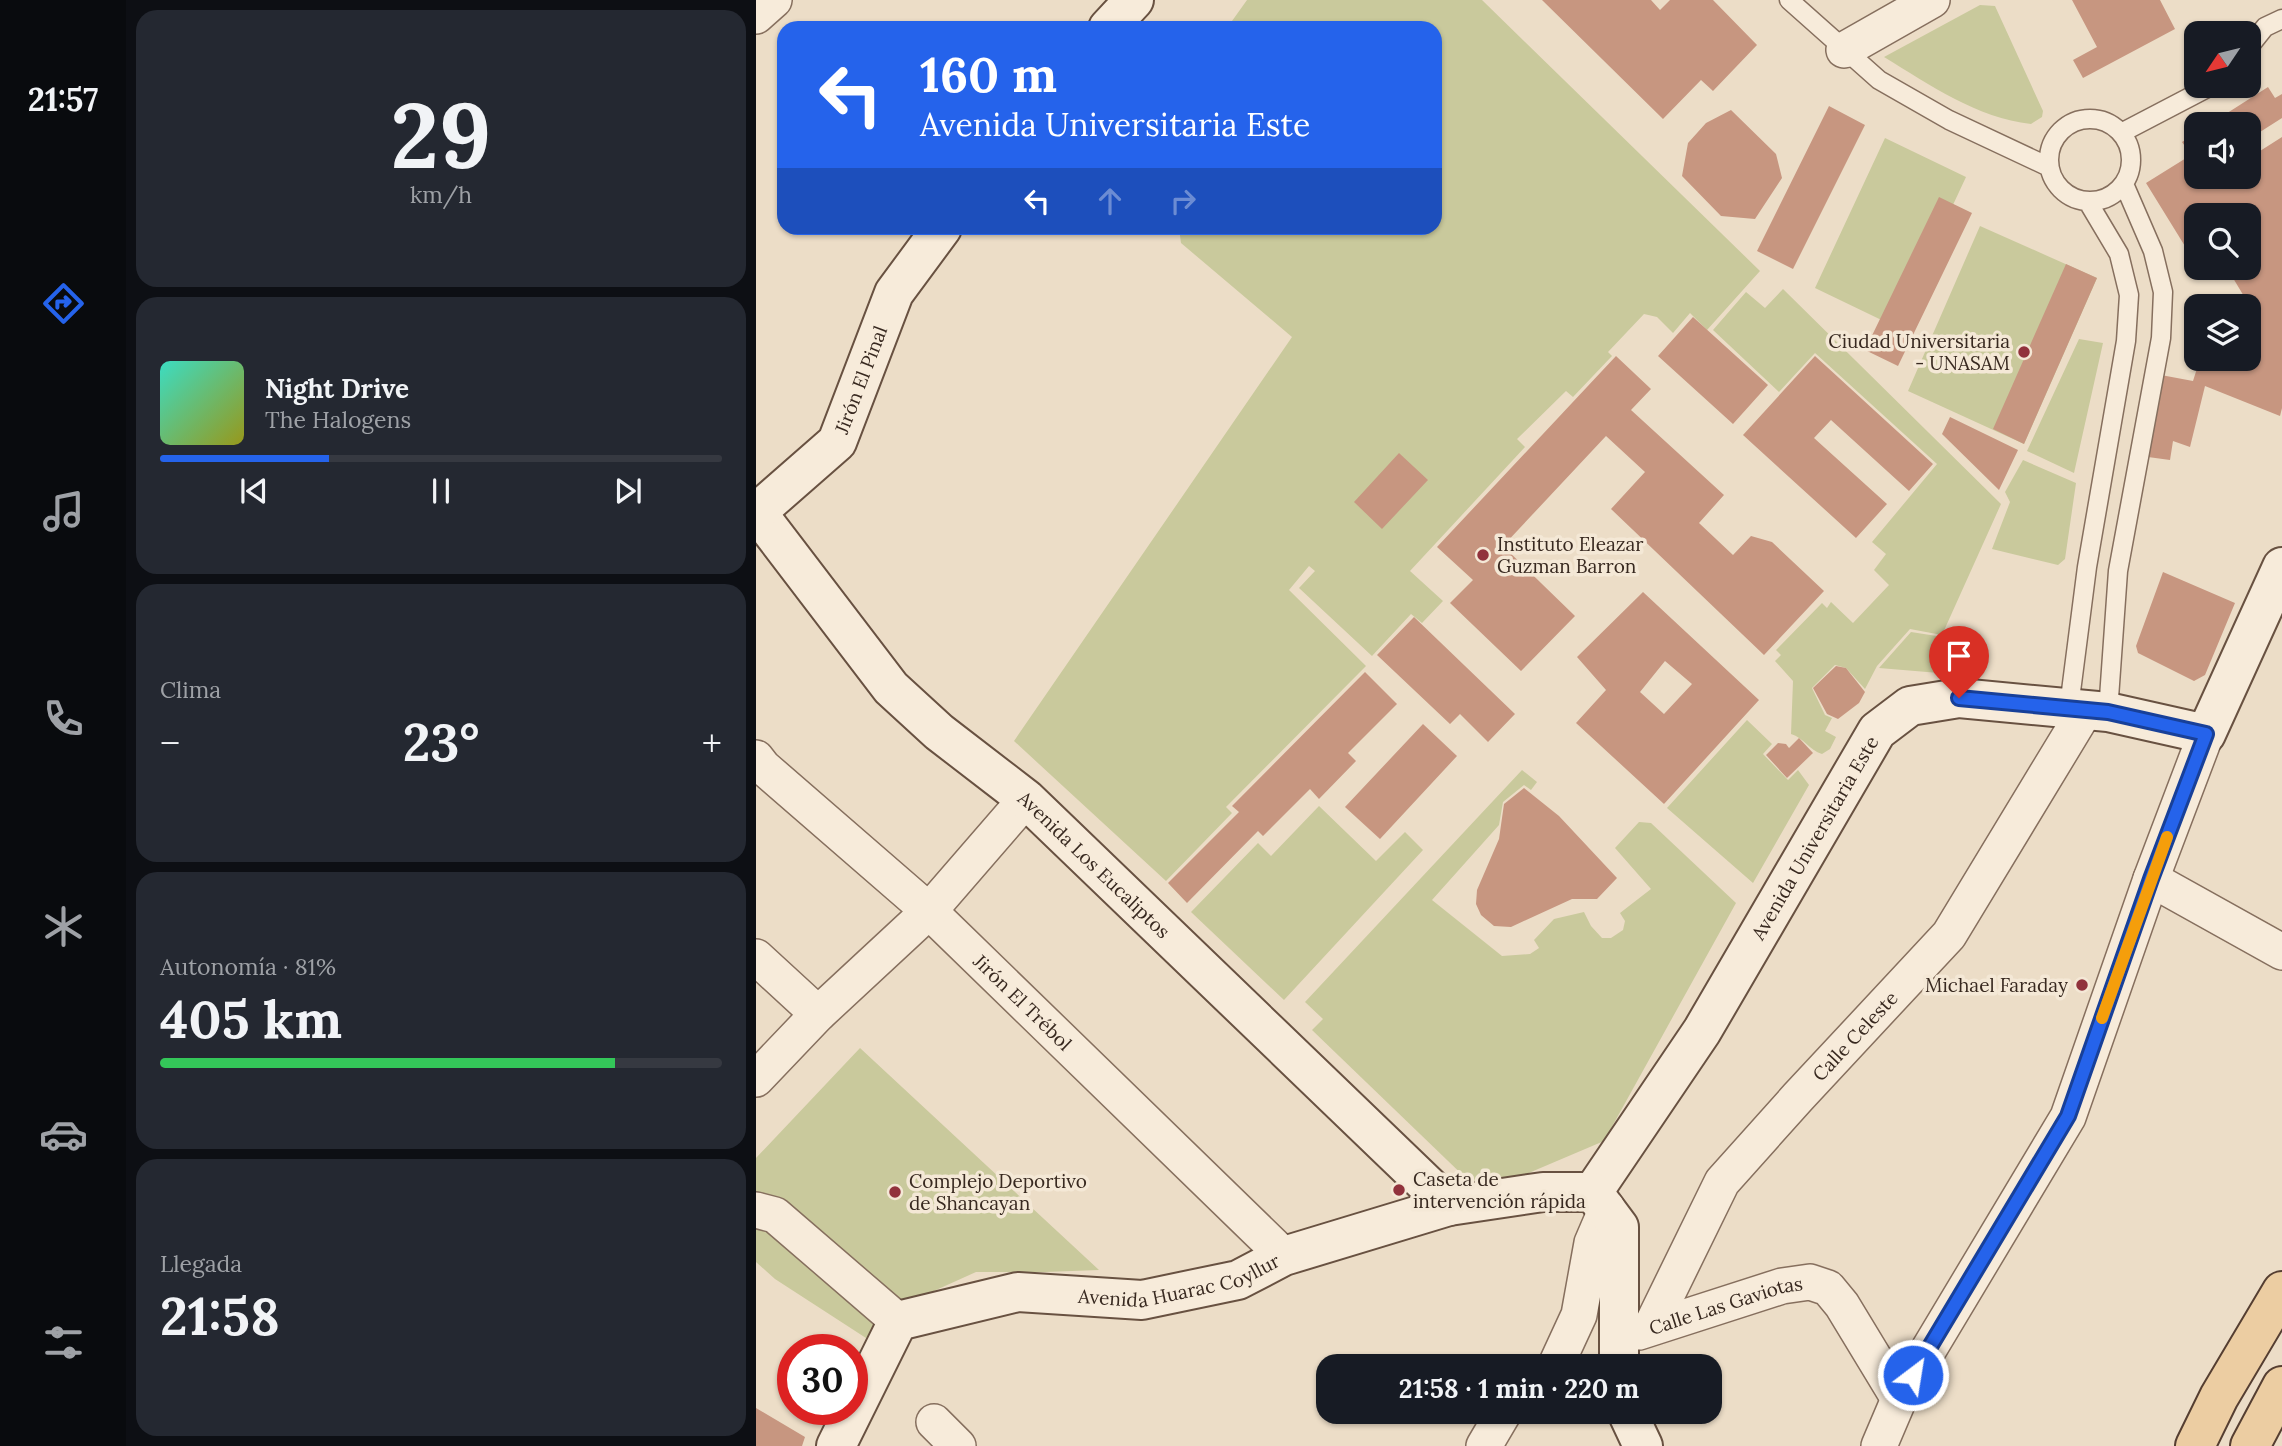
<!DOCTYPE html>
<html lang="es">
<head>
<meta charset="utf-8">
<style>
	:root { --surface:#171b24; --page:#242831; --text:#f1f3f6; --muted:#9ea1a6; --line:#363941; --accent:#2563eb }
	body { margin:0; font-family:Lora,serif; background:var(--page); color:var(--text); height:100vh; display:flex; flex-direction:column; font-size:26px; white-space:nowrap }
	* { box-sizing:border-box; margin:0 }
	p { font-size:23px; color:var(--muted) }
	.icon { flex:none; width:38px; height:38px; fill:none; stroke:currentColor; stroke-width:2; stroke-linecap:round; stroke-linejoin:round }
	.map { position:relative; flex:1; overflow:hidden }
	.sheet { display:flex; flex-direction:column; gap:10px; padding:10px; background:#0d0f14; width:630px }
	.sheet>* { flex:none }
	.banner { position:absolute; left:21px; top:21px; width:665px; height:214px; border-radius:21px; box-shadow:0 2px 5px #0004; background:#2563eb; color:#fff; overflow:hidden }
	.needle { width:46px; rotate:235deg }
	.fabs { position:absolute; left:1428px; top:21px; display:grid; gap:14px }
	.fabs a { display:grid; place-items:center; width:77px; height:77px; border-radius:14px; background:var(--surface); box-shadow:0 2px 5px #0004; font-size:35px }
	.speed { position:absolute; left:21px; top:1334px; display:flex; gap:14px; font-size:35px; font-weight:700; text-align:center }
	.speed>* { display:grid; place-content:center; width:91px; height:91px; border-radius:50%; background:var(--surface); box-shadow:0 2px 5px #0004; line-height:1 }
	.speed .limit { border:10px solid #d22; background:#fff; color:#111 }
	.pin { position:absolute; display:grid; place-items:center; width:60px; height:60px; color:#fff; margin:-72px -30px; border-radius:50% 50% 50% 0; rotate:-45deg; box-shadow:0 0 7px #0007 }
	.pin .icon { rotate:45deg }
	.me { position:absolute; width:77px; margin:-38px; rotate:31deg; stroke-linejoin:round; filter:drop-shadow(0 0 5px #0008) }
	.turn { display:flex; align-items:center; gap:24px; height:147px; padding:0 28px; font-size:32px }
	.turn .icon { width:91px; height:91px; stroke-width:2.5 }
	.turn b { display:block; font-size:49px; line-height:60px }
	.lanes { display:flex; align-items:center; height:66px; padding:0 28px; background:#0003; justify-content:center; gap:35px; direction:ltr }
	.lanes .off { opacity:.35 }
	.big { font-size:52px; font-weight:700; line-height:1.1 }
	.sheet .card { flex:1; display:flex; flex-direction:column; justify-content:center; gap:10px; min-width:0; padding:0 24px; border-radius:21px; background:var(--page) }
	.sheet .dial { align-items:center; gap:0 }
	.dial b { font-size:91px; line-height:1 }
	.song { display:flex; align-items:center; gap:21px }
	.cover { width:84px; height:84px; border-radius:10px; background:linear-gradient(135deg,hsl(170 70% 55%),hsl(60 70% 35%)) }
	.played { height:7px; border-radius:4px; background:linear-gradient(90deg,var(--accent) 30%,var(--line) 30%) }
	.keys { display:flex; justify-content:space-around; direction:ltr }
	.heat { display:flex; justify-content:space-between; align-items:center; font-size:38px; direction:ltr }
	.charge { height:10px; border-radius:5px; background:linear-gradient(90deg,#34c759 81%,var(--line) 0) }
	.trip { position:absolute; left:560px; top:1354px; width:406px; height:70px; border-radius:21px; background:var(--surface); box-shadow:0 2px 5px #0004; font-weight:700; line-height:70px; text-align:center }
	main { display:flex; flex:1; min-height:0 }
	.tab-bar { display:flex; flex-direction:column; width:126px; justify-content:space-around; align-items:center; background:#090b0e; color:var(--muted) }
	.tab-bar .icon { width:49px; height:49px }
	.tab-bar .on { color:var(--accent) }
	.tab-bar b { font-size:32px; color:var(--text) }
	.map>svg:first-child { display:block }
	.green { fill:#c9c99c }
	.building { fill:#c79680; fill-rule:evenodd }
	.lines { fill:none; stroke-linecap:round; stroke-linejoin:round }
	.lane-casing { stroke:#866f5e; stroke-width:21 }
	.street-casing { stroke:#866f5e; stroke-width:38 }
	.secondary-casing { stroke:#685141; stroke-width:42 }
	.primary-casing { stroke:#553e31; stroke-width:42 }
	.lane { stroke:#f7ebda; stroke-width:18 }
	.street { stroke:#f7ebda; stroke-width:35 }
	.secondary { stroke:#f7ebda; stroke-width:38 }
	.primary { stroke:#eccda2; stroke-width:38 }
	.route-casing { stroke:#184099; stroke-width:18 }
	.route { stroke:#2563eb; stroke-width:12 }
	.slow { stroke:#f59e0b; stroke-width:12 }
	.poi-dot { fill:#91323c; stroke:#f4e8d6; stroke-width:2.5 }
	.labels { text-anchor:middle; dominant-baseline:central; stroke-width:7; stroke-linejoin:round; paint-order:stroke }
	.poi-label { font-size:19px; fill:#382920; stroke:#f4e8d6; text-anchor:start }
	.street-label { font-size:19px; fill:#382920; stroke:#f4e8d6 }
</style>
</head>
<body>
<main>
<nav class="tab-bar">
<b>21:57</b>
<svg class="icon on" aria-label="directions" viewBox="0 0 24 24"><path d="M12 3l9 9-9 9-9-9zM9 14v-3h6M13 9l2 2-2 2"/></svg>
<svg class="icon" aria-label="music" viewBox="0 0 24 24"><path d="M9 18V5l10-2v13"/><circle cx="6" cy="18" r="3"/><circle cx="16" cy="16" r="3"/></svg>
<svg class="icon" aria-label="phone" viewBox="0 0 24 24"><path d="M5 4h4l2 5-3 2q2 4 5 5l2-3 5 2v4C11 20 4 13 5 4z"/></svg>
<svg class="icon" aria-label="climate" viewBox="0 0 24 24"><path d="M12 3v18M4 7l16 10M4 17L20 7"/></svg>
<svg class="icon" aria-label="car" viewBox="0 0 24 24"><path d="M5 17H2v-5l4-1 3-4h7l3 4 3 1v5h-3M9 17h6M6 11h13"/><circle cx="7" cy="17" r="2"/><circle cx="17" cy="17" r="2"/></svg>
<svg class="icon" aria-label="filters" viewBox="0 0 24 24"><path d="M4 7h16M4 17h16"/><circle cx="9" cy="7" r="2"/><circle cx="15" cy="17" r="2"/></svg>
</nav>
<section class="sheet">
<div class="card dial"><b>29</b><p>km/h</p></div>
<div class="card">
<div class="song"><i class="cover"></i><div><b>Night Drive</b><p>The Halogens</p></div></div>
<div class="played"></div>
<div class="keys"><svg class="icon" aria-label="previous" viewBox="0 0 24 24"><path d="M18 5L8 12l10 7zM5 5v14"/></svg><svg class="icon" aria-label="pause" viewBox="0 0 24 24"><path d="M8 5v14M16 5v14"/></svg><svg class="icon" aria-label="next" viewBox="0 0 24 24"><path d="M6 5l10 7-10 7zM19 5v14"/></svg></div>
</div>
<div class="card"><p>Clima</p>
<div class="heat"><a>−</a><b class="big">23°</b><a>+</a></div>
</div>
<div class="card"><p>Autonomía · 81%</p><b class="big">405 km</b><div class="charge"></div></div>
<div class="card"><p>Llegada</p><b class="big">21:58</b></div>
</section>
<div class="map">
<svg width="1526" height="1446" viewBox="0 0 1526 1446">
	<rect width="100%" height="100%" fill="#ecddc7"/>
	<path class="green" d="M 491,0 L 726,0 L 1004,271 L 951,330 L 934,313 L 917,333 L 901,317 L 888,314 L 852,352 L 856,356 L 817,397 L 810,391 L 761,439 L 769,447 L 654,571 L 687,601 L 666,623 L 655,614 L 616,656 L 543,588 L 559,571 L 553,566 L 533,590 L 610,666 L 470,807 L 476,813 L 410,881 L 258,741 L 536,337 L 425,243 L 423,228 L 679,228 L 679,28 L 471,28 Z
		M 1224,5 L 1239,6 L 1287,111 L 1286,117 L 1275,124 C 1221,118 1174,85 1128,57 Z
		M 1129,138 L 1210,177 L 1140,327 L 1059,288 Z
		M 1224,226 L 1341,278 L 1268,444 L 1152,391 Z
		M 1027,289 L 1245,504 L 1186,635 L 1154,629 L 1121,666 L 1109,689 L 1090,668 L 1079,665 L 1056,688 L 1069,715 L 1076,718 L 1069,731 L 1080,737 L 1074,749 L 1066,754 C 1053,750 1048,738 1035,734 L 1037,681 L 1019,661 L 1025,655 L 1020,650 L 1066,603 L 1071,608 L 1075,602 L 1097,623 L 1133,585 L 1118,570 L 1130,554 L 1116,542 L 1181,464 L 1059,353 L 1023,392 L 957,330 L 990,292 L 1009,308 Z
		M 1323,339 L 1347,343 L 1318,473 L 1271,451 Z
		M 1267,460 L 1320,483 L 1309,559 L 1302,565 L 1236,549 L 1254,502 L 1249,492 Z
		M 1155,632 L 1187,637 L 1207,675 L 1123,668 Z
		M 991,720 L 1016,744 L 1007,754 L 1032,780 L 1042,770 L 1053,785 L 997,883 L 911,808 Z
		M 766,770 L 781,782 L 775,790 L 768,785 L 747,802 L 743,825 L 676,900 L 746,956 L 774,954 L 783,948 L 778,940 L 798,919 L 828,912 L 835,926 L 846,938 L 855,938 L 867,930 L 869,921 L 864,913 L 895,889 L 859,848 L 883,822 L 895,823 L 980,903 L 848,1141 L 763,1177 L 718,1186 L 556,1030 L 567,1019 L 549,1002 Z
		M 563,806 L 620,861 L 649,832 L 667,850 L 528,1000 L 435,912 L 502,843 L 515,856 Z
		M 104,1048 L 343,1270 L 289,1272 L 220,1272 L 149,1304 L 0,1195 L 0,1158 Z
		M 0,1223 L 121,1324 L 110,1338 L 19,1279 L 0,1262 Z"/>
	<path class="building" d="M 786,0 L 895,0 L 904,10 L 914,0 L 957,0 L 1001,45 L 957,91 L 945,80 L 907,119 Z
		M 1316,0 L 1404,0 L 1419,29 L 1327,78 L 1317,60 L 1341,47 Z
		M 1512,87 L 1519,98 L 1526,94 L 1526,118 L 1493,139 L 1493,124 L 1454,124 Z
		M 1073,106 L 1109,125 L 1037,269 L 1001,251 Z
		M 975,110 L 1020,154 L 1026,178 L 999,219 L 965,216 L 926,176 L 932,143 L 950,123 Z
		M 1440,133 L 1440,177 L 1493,177 L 1493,158 L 1526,137 L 1526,408 L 1524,416 L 1449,386 L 1434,447 L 1417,441 L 1414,460 L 1392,457 L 1405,375 L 1437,381 L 1444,359 L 1493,359 L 1493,342 L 1499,343 L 1504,321 L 1493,319 L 1492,303 L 1471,268 L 1493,268 L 1493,215 L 1440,215 L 1440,264 L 1390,183 L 1435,155 L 1426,142 Z
		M 1183,197 L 1216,213 L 1142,366 L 1109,350 Z
		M 1310,264 L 1341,278 L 1268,444 L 1237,429 Z
		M 937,317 L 1012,385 L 977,424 L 902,356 Z
		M 860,356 L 895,389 L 875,410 L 968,495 L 943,523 L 977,555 L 995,536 L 1016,542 L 1068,591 L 1008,655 L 855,509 L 889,472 L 850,436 L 747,546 L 819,616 L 765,671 L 694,603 L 717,580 L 681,547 Z
		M 1059,356 L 1177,464 L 1153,491 L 1075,420 L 1058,438 L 1131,504 L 1100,538 L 987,435 Z
		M 1194,417 L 1262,450 L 1243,490 L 1186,434 Z
		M 643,453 L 672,480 L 626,529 L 598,502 Z
		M 1407,572 L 1479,603 L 1449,675 L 1438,681 L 1382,653 L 1380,646 Z
		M 887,592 L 1003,700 L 908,804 L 820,723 L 850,690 L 821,657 ZM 909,661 L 936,684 L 908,714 L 884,692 Z
		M 658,617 L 759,714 L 732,742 L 704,714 L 694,724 L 621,655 Z
		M 1080,666 L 1090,668 L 1109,692 L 1103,703 L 1082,719 L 1071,714 L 1057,688 Z
		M 609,672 L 641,704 L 592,753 L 600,761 L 563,799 L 554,789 L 507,836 L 502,831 L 431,903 L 412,883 L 483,812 L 476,806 Z
		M 667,724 L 701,756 L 624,839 L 589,807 Z
		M 1043,738 L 1057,753 L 1031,778 L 1010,755 L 1022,743 L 1030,744 L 1033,748 Z
		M 768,788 L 803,816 L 861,878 L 841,899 L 816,899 L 755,927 L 738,926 L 725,915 L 720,904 L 721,890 L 743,839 L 748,804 Z
		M 0,1408 L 49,1437 L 46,1446 L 0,1446 Z"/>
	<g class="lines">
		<defs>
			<path id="lane" d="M 1033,0 L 1123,80 L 1193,120 L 1293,167
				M 1493,47 L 1509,27 L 1526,19
				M1293 160a41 41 0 1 1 82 0a41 41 0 1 1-82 0Z
				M 1365,133 L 1455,86
				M 1313,707 L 1331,567 L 1370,341 L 1373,295 L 1363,254 L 1332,202
				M 1352,712 L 1362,571 L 1405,338 L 1407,292 L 1397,251 L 1368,184"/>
			<g id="street">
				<path d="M 0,16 L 18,0"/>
				<path d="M 1088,50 L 1176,0"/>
				<path id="s1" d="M 0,758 L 7,767 L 173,911 L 528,1256"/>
				<path d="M 1395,879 L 1526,952"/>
				<path d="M 0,957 L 62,1014"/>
				<path d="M 0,1079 L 62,1014 L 173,911 L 270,799"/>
				<path d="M 0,1210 L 19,1215 L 142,1321"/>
				<path id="s2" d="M 895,1327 L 966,1182 L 1042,1097 L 1193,935 L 1330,709"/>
				<path id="s3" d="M 883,1332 L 1026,1286 L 1054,1282 L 1072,1288 L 1086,1305 L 1143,1399"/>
				<path d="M 799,1367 L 823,1315 L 836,1243 L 851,1208"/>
				<path d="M 178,1422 L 202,1446"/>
				<path d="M 728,1446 L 748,1412"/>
				<path d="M 1123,1446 L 1143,1399 L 1312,1117 L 1395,879 L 1450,734"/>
			</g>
			<g id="secondary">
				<path d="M 352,28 L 378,0"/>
				<path id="s4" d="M 0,511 L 135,688 L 183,732 L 270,799 L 693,1206"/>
				<path id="s5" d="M 1,512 L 81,442 L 138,293 L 186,228"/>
				<path id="s6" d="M 837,1192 L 946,1031 L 1121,731 L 1154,706 L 1203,698 L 1352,712 L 1450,734 L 1526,567"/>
				<path d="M 871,1412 L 887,1446"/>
				<path id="s7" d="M 80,1446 L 142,1321 L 262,1292 L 386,1300 L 482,1280 L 528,1256 L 693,1206 L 787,1192 L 837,1192 L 863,1227 L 863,1367"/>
			</g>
			<path id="primary" d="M 1439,1446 L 1463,1397 L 1526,1291
				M 1494,1446 L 1526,1386"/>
		</defs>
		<use href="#lane" class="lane-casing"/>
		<use href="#street" class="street-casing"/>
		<use href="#secondary" class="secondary-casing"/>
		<use href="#primary" class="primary-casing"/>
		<use href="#lane" class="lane"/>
		<use href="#street" class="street"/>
		<use href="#secondary" class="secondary"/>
		<use href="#primary" class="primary"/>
	</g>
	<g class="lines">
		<defs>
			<path id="route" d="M 1157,1375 L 1312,1116 L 1395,879 L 1450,734 L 1352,712 L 1203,698"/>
		</defs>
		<use href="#route" class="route-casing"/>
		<use href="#route" class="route"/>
		<path class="slow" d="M 1346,1018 L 1411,837"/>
	</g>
	<g class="poi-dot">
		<circle cx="1268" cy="352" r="7"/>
		<circle cx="727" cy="555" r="7"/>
		<circle cx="1326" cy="985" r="7"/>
		<circle cx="643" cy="1190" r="7"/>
		<circle cx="139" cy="1192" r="7"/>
	</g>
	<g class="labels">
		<g class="poi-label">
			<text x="1254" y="341" text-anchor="end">Ciudad Universitaria<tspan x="1254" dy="22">- UNASAM</tspan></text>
			<text x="741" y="544">Instituto Eleazar<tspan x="741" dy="22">Guzman Barron</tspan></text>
			<text x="1312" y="985" text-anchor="end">Michael Faraday</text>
			<text x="657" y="1179">Caseta de<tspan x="657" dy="22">intervención rápida</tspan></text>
			<text x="153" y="1181">Complejo Deportivo<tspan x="153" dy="22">de Shancayan</tspan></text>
		</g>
		<g class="street-label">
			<text stroke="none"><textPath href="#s5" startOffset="173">Jirón El Pinal</textPath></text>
			<text stroke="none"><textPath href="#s6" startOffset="418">Avenida Universitaria Este</textPath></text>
			<text stroke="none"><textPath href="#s4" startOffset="492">Avenida Los Eucaliptos</textPath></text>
			<text stroke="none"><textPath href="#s1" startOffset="362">Jirón El Trébol</textPath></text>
			<text stroke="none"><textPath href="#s2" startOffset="359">Calle Celeste</textPath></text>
			<text stroke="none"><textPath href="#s7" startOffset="427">Avenida Huarac Coyllur</textPath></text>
			<text stroke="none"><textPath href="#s3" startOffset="91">Calle Las Gaviotas</textPath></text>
		</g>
	</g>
</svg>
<div class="fabs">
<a><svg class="needle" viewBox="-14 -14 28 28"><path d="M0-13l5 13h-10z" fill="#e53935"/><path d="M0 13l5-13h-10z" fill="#9ea1a6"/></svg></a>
<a><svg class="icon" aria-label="sound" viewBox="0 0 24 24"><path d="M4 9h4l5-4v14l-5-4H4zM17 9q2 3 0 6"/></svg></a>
<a><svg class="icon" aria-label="search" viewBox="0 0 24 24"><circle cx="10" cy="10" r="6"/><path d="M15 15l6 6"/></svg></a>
<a><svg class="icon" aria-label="layers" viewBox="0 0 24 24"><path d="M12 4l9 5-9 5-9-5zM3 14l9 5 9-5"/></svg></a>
</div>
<div class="speed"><div class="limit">30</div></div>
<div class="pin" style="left:1203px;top:698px;background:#d93025"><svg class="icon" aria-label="arrive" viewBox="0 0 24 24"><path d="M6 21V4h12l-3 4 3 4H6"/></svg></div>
<svg class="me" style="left:1157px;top:1375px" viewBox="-20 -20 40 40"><circle r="17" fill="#2563eb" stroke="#fff" stroke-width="3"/><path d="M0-11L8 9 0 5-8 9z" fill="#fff"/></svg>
<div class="trip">21:58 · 1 min · 220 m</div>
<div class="banner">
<div class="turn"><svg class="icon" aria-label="left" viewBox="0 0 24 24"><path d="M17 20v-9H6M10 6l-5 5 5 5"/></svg><div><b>160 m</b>Avenida Universitaria Este</div></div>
<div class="lanes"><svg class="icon" aria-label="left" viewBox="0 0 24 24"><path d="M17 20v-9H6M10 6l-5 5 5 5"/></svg><svg class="icon off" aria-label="ahead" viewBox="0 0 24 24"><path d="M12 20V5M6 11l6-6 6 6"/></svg><svg class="icon off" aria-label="right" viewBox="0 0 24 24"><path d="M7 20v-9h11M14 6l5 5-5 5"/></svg></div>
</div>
</div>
</main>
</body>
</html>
